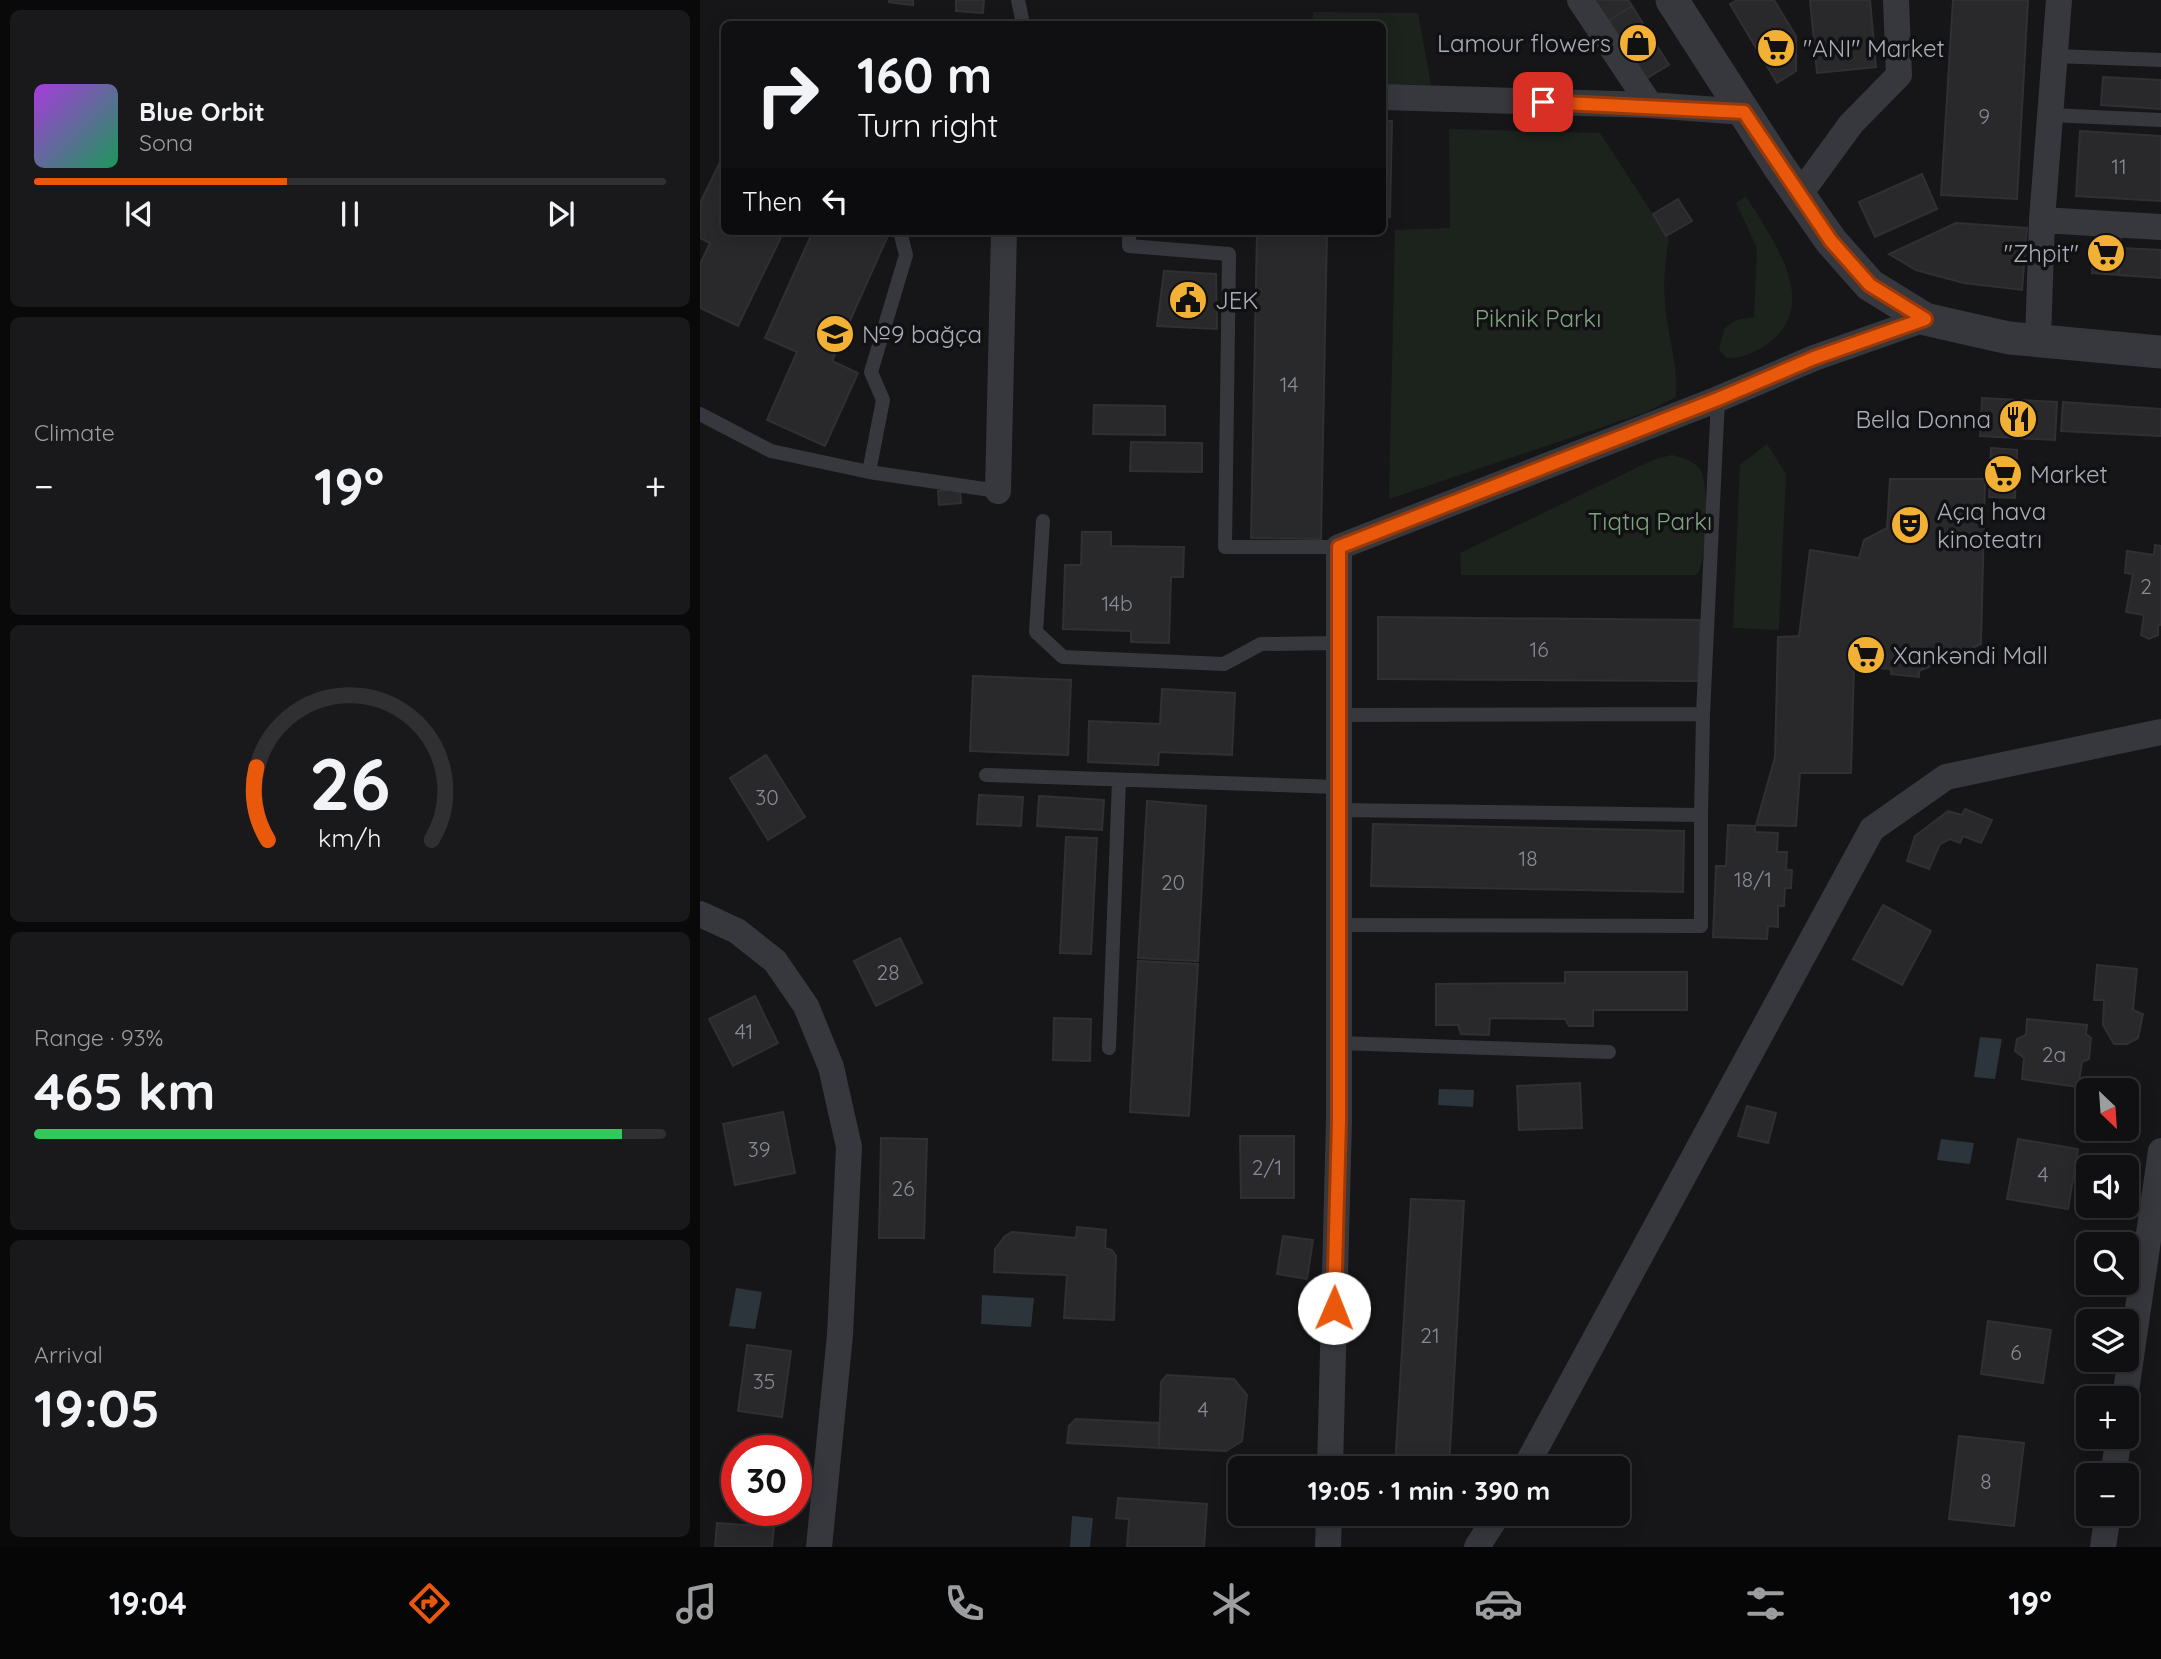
<!DOCTYPE html>
<html lang="en">
<head>
<meta charset="utf-8">
<style>
	:root { --surface:#101012; --page:#19191b; --text:#f1f3f6; --muted:#9c9d9f; --line:#303032; --accent:#ea580c }
	body { margin:0; font-family:Quicksand,sans-serif; background:var(--page); color:var(--text); height:100vh; display:flex; flex-direction:column; font-size:26px; white-space:nowrap }
	* { box-sizing:border-box; margin:0 }
	p { font-size:23px; color:var(--muted) }
	.icon { flex:none; width:38px; height:38px; fill:none; stroke:currentColor; stroke-width:2; stroke-linecap:round; stroke-linejoin:round }
	.map { position:relative; flex:1; overflow:hidden }
	.drawer { display:flex; flex-direction:column; gap:10px; padding:10px; background:#09090a; width:700px }
	.drawer>* { flex:none }
	.top-card { position:absolute; left:21px; top:21px; width:665px; height:214px; border-radius:10px; box-shadow:0 4px 18px #0003,0 0 0 2px var(--line); background:#101012; color:var(--text); overflow:hidden }
	.needle { width:46px; rotate:155deg }
	.buttons { position:absolute; left:1376px; top:1078px; display:grid; gap:14px }
	.buttons a { display:grid; place-items:center; width:63px; height:63px; border-radius:10px; background:var(--surface); box-shadow:0 4px 18px #0003,0 0 0 2px var(--line); font-size:35px }
	.speed { position:absolute; left:21px; top:1435px; display:flex; gap:14px; font-size:35px; font-weight:700; text-align:center }
	.speed>* { display:grid; place-content:center; width:91px; height:91px; border-radius:50%; background:var(--surface); box-shadow:0 4px 18px #0003,0 0 0 2px var(--line); line-height:1 }
	.speed .limit { border:10px solid #d22; background:#fff; color:#111 }
	.pin { position:absolute; display:grid; place-items:center; width:60px; height:60px; color:#fff; margin:-30px; border-radius:14px; box-shadow:0 4px 10px #0006 }
	.me { position:absolute; width:77px; margin:-38px; rotate:1deg; stroke-linejoin:round; filter:drop-shadow(0 0 5px #0008) }
	.turn { display:flex; align-items:center; gap:24px; height:147px; padding:0 21px; font-size:32px }
	.turn .icon { width:91px; height:91px; stroke-width:2.5 }
	.turn b { display:block; font-size:49px; line-height:60px }
	.then { display:flex; align-items:center; height:66px; padding:0 21px; background:#0003; gap:14px; font-size:26px }
	.big { font-size:52px; font-weight:700; line-height:1.1 }
	.drawer .tile { flex:1; display:flex; flex-direction:column; justify-content:center; gap:10px; min-width:0; padding:0 24px; border-radius:10px; background:var(--page) }
	.drawer .dial { align-items:center; gap:0 }
	.dial svg { height:182px; overflow:visible; fill:none; stroke:var(--line); stroke-width:7; stroke-linecap:round; text-anchor:middle }
	.dial text { fill:var(--text); stroke:none }
	.song { display:flex; align-items:center; gap:21px }
	.cover { width:84px; height:84px; border-radius:10px; background:linear-gradient(135deg,hsl(280 70% 55%),hsl(150 70% 35%)) }
	.played { height:7px; border-radius:4px; background:linear-gradient(90deg,var(--accent) 40%,var(--line) 40%) }
	.keys { display:flex; justify-content:space-around; direction:ltr }
	.heat { display:flex; justify-content:space-between; align-items:center; font-size:38px; direction:ltr }
	.charge { height:10px; border-radius:5px; background:linear-gradient(90deg,#34c759 93%,var(--line) 0) }
	.trip { position:absolute; left:528px; top:1456px; width:402px; height:70px; border-radius:10px; background:var(--surface); box-shadow:0 4px 18px #0003,0 0 0 2px var(--line); font-weight:700; line-height:70px; text-align:center }
	.tab-bar { display:flex; height:112px; justify-content:space-around; align-items:center; background:#060607; color:var(--muted) }
	.tab-bar .icon { width:49px; height:49px }
	.tab-bar .on { color:var(--accent) }
	.tab-bar b { font-size:32px; color:var(--text) }
	main { display:flex; flex:1; min-height:0 }
	.map>svg:first-child { display:block }
	.green { fill:#1c231d }
	.water { fill:#2c353c }
	.building { fill:#29292c; stroke:#303034; stroke-width:2 }
	.lines { fill:none; stroke-linecap:round; stroke-linejoin:round }
	.service { stroke:#37383d; stroke-width:14 }
	.minor { stroke:#37383d; stroke-width:26 }
	.tertiary { stroke:#37383d; stroke-width:33 }
	.route-casing { stroke:#983908; stroke-width:18 }
	.route { stroke:#ea580c; stroke-width:12 }
	.labels { text-anchor:middle; dominant-baseline:central; stroke-width:7; stroke-linejoin:round; paint-order:stroke }
	.number-label { font-size:21px; fill:#888b94 }
	.poi-label { font-size:24px; fill:#a8adb8; stroke:#111113; text-anchor:start }
	.park-label { font-size:24px; fill:#7fa381; stroke:#111113 }
</style>
</head>
<body>
<main>
<section class="drawer">
<div class="tile">
<div class="song"><i class="cover"></i><div><b>Blue Orbit</b><p>Sona</p></div></div>
<div class="played"></div>
<div class="keys"><svg class="icon" aria-label="previous" viewBox="0 0 24 24"><path d="M18 5L8 12l10 7zM5 5v14"/></svg><svg class="icon" aria-label="pause" viewBox="0 0 24 24"><path d="M8 5v14M16 5v14"/></svg><svg class="icon" aria-label="next" viewBox="0 0 24 24"><path d="M6 5l10 7-10 7zM19 5v14"/></svg></div>
</div>
<div class="tile"><p>Climate</p>
<div class="heat"><a>−</a><b class="big">19°</b><a>+</a></div>
</div>
<div class="tile dial"><svg viewBox="0 0 100 80">
<path d="M14 69A42 42 0 1 1 86 69"/>
<path d="M14 69A42 42 0 0 1 9 37" stroke="#ea580c"/>
<text x="50" y="56" font-size="32" font-weight="700">26</text>
<text x="50" y="72" font-size="11">km/h</text>
</svg></div>
<div class="tile"><p>Range · 93%</p><b class="big">465 km</b><div class="charge"></div></div>
<div class="tile"><p>Arrival</p><b class="big">19:05</b></div>
</section>
<div class="map">
<svg width="1461" height="1547" viewBox="0 0 1461 1547">
	<rect width="100%" height="100%" fill="#161618"/>
	<path class="green" d="M 613,12 L 718,13 L 731,85 L 683,84 L 682,24 L 612,24 Z
		M 749,129 L 900,133 L 969,239 C 965,261 963,283 965,305 C 968,337 978,364 976,397 L 947,412 L 689,499 L 695,230 L 750,228 Z
		M 1046,196 C 1070,237 1121,300 1071,341 C 1059,351 1042,359 1026,358 L 1019,349 L 1024,329 L 1036,320 L 1054,317 L 1057,248 L 1036,203 Z
		M 1067,444 L 1086,474 L 1079,630 L 1033,628 L 1040,465 Z
		M 972,455 C 981,457 994,461 1000,469 C 1010,483 1008,564 996,575 L 761,575 L 760,553 L 955,459 Z"/>
	<path class="water" d="M 1280,1037 L 1302,1039 L 1295,1079 L 1274,1077 Z
		M 739,1089 L 774,1090 L 773,1107 L 738,1105 Z
		M 1241,1139 L 1274,1143 L 1270,1164 L 1237,1160 Z
		M 36,1288 L 62,1292 L 55,1329 L 29,1326 Z
		M 282,1295 L 334,1298 L 331,1327 L 281,1324 Z
		M 372,1516 L 393,1518 L 390,1547 L 370,1547 Z"/>
	<path class="building" d="M 189,0 L 213,0 L 213,5 L 189,2 Z
		M 256,0 L 284,0 L 283,13 L 256,11 Z
		M 892,0 L 928,0 L 932,6 L 907,22 Z
		M 1037,0 L 1074,0 L 1096,36 L 1096,71 L 1077,83 L 1030,4 Z
		M 1110,0 L 1170,0 L 1176,67 L 1117,73 Z
		M 1253,0 L 1328,0 L 1317,199 L 1241,195 Z
		M 932,6 L 969,65 L 944,80 L 907,22 Z
		M 1403,77 L 1461,80 L 1461,109 L 1401,105 Z
		M 682,121 L 692,121 L 690,217 L 682,217 Z
		M 1380,131 L 1461,136 L 1461,201 L 1376,196 Z
		M 21,160 L 24,162 L 24,231 L 84,231 L 38,326 L 0,308 L 0,264 L 10,243 L 0,238 L 0,203 Z
		M 1222,174 L 1237,209 L 1175,237 L 1159,202 Z
		M 978,199 L 992,221 L 966,236 L 953,214 Z
		M 1256,223 L 1327,228 L 1322,290 L 1264,283 L 1216,270 L 1189,254 Z
		M 113,231 L 190,231 L 132,361 L 158,373 L 125,446 L 67,420 L 97,352 L 65,338 Z
		M 557,231 L 627,231 L 621,539 L 551,538 Z
		M 1395,232 L 1421,234 L 1418,275 L 1392,273 Z
		M 1421,248 L 1461,250 L 1461,278 L 1419,275 Z
		M 464,271 L 516,274 L 517,329 L 457,326 Z
		M 1282,398 L 1357,402 L 1355,440 L 1280,436 Z
		M 1363,402 L 1461,409 L 1461,436 L 1361,431 Z
		M 394,405 L 465,406 L 465,435 L 393,434 Z
		M 431,442 L 502,443 L 502,472 L 430,471 Z
		M 1291,448 L 1317,450 L 1315,498 L 1289,497 Z
		M 1190,479 L 1285,479 L 1281,644 L 1219,671 L 1219,677 L 1191,674 L 1191,669 L 1154,666 L 1151,773 L 1100,773 L 1096,826 L 1056,825 L 1075,757 L 1078,637 L 1099,636 L 1110,550 L 1159,558 L 1164,540 L 1187,528 Z
		M 260,489 L 261,503 L 239,505 L 238,491 Z
		M 382,532 L 411,532 L 411,546 L 484,547 L 483,577 L 471,577 L 469,643 L 431,642 L 431,631 L 363,629 L 365,565 L 381,565 Z
		M 1455,545 L 1461,546 L 1461,625 L 1458,625 L 1458,635 L 1449,639 L 1441,635 L 1444,615 L 1426,612 L 1433,574 L 1425,573 L 1427,551 L 1454,555 Z
		M 678,617 L 1000,620 L 1000,681 L 678,679 Z
		M 273,676 L 371,680 L 368,755 L 270,751 Z
		M 462,689 L 535,693 L 532,755 L 459,752 L 458,765 L 388,762 L 389,721 L 460,724 Z
		M 66,755 L 105,817 L 68,840 L 30,778 Z
		M 279,795 L 323,797 L 321,826 L 277,824 Z
		M 339,796 L 404,800 L 402,830 L 337,826 Z
		M 447,801 L 506,806 L 498,961 L 438,958 Z
		M 1265,809 L 1292,820 L 1281,843 L 1263,836 L 1260,843 L 1250,839 L 1240,844 L 1229,869 L 1207,861 L 1215,836 L 1248,811 L 1262,815 Z
		M 673,824 L 984,831 L 983,892 L 671,886 Z
		M 1028,825 L 1055,826 L 1055,832 L 1078,833 L 1077,852 L 1087,852 L 1086,870 L 1092,870 L 1091,888 L 1085,888 L 1084,906 L 1078,906 L 1078,927 L 1068,926 L 1067,939 L 1013,937 L 1016,866 L 1026,866 Z
		M 366,837 L 397,838 L 391,954 L 360,953 Z
		M 1183,905 L 1231,931 L 1202,985 L 1153,959 Z
		M 200,938 L 222,983 L 176,1006 L 154,961 Z
		M 438,961 L 498,964 L 489,1116 L 430,1112 Z
		M 1397,965 L 1437,969 L 1433,1010 L 1443,1014 L 1438,1038 L 1427,1044 L 1414,1044 L 1403,1025 L 1404,1000 L 1394,1000 Z
		M 865,972 L 987,972 L 987,1010 L 893,1010 L 893,1026 L 869,1026 L 865,1019 L 790,1018 L 789,1035 L 761,1034 L 758,1025 L 736,1025 L 736,984 L 865,983 Z
		M 55,996 L 78,1043 L 33,1066 L 9,1019 Z
		M 354,1018 L 391,1019 L 390,1061 L 353,1060 Z
		M 1327,1019 L 1387,1025 L 1386,1034 L 1391,1038 L 1389,1059 L 1382,1062 L 1378,1087 L 1322,1079 L 1324,1058 L 1315,1051 L 1317,1039 L 1326,1035 Z
		M 880,1083 L 882,1128 L 819,1130 L 817,1086 Z
		M 1047,1106 L 1076,1113 L 1068,1143 L 1038,1136 Z
		M 83,1112 L 95,1173 L 35,1185 L 23,1124 Z
		M 540,1136 L 594,1136 L 594,1198 L 541,1198 Z
		M 181,1138 L 227,1139 L 224,1238 L 179,1238 Z
		M 1318,1139 L 1378,1149 L 1368,1209 L 1307,1199 Z
		M 711,1199 L 764,1201 L 749,1468 L 695,1468 Z
		M 377,1227 L 406,1230 L 405,1248 L 412,1250 L 416,1256 L 414,1320 L 364,1318 L 367,1275 L 294,1272 L 295,1249 L 305,1236 L 312,1232 L 376,1238 Z
		M 583,1236 L 613,1240 L 607,1279 L 577,1274 Z
		M 1288,1321 L 1351,1330 L 1343,1383 L 1281,1374 Z
		M 47,1345 L 91,1351 L 82,1417 L 38,1411 Z
		M 467,1375 L 534,1379 L 547,1395 L 542,1441 L 526,1451 L 459,1448 L 461,1382 Z
		M 376,1419 L 459,1423 L 459,1448 L 367,1443 L 369,1426 Z
		M 1259,1436 L 1324,1443 L 1314,1526 L 1249,1519 Z
		M 418,1498 L 507,1504 L 504,1547 L 427,1547 L 429,1519 L 416,1518 Z
		M 17,1523 L 74,1527 L 72,1547 L 15,1547 Z"/>
	<g class="lines">
		<path class="service" d="M 318,0 L 323,24
			M 1355,56 L 1461,60
			M 1350,115 L 1461,120
			M 429,231 L 429,246 L 529,254 L 525,547 L 639,547
			M 0,414 L 71,451 L 169,472 L 298,491
			M 169,472 L 183,400 L 171,372 L 206,255 L 200,231
			M 343,521 L 336,632 L 363,657 L 524,664 L 561,644 L 638,643
			M 638,715 L 1003,714
			M 286,775 L 638,787
			M 638,810 L 1001,815 L 1003,714 L 1018,399
			M 640,925 L 1001,926 L 1001,815
			M 638,1043 L 909,1052
			M 409,1048 L 419,780"/>
		<path class="minor" d="M 880,0 L 950,105
			M 682,97 L 950,105 L 1044,112
			M 1108,183 L 1151,124 L 1199,75 L 1196,0
			M 1342,220 L 1461,227
			M 1338,339 L 1342,220 L 1359,0
			M 298,491 L 304,231
			M 0,914 L 37,931 L 75,961 L 106,1006 L 131,1067 L 149,1147 L 140,1335 L 119,1547
			M 1425,1398 L 1461,1151
			M 630,1468 L 639,1120 L 639,547 L 1018,399 L 1114,358 L 1225,319
			M 825,1468 L 1172,829 L 1246,777 L 1461,732
			M 1413,1475 L 1419,1437
			M 628,1547 L 629,1514
			M 777,1547 L 798,1514
			M 1403,1547 L 1408,1514"/>
		<path class="tertiary" d="M 972,0 L 1080,168 L 1131,241 L 1170,285 L 1225,319 L 1282,332 L 1309,338 L 1461,352"/>
	</g>
	<g class="lines">
		<defs>
			<path id="route" d="M 634,1308 L 639,1121 L 639,547 L 1018,399 L 1114,358 L 1225,319 L 1170,285 L 1131,241 L 1044,112 L 843,102"/>
		</defs>
		<use href="#route" class="route-casing"/>
		<use href="#route" class="route"/>
	</g>
	<defs>
		<symbol id="shop-disc" viewBox="-11 -11 22 22"><circle r="9.5" fill="#f2b134" stroke="#111113"/><path d="M-5-2.5h2.3a2.7 3.5 0 0 1 5.4 0H5L5.5 6h-11ZM-1.5-2.5h3a1.5 2.3 0 0 0-3 0Z" fill="#111"/></symbol>
		<symbol id="supermarket-disc" viewBox="-11 -11 22 22"><circle r="9.5" fill="#f2b134" stroke="#111113"/><path d="M-6-5.5h2.5l.6 2H6L4.5 2H-2.5L-4.4-4H-6ZM-1.5 3.2a1.3 1.3 0 1 0 .1 0ZM3 3.2a1.3 1.3 0 1 0 .1 0Z" fill="#111"/></symbol>
		<symbol id="civic-disc" viewBox="-11 -11 22 22"><circle r="9.5" fill="#f2b134" stroke="#111113"/><path d="M-.6-6.5H3V-4.5H.6V-3L4-1V1h2V6H-6V1h2V-1L-.6-3ZM-1.2 2.5V6h2.4V2.5Z" fill="#111"/></symbol>
		<symbol id="school-disc" viewBox="-11 -11 22 22"><circle r="9.5" fill="#f2b134" stroke="#111113"/><path d="M0-5L7-2L0 1L-7-2ZM-4 1L0 2.5L4 1V4Q0 6-4 4Z" fill="#111"/></symbol>
		<symbol id="restaurant-disc" viewBox="-11 -11 22 22"><circle r="9.5" fill="#f2b134" stroke="#111113"/><path d="M-5-6h1v4h1v-4h1v4h1v-4h1v5L-1.5 .5V6h-2V.5L-5-1ZM5-6V6H3V1.5H1.5Q1.5-4 5-6Z" fill="#111"/></symbol>
		<symbol id="theatre-disc" viewBox="-11 -11 22 22"><circle r="9.5" fill="#f2b134" stroke="#111113"/><path d="M-5-5.5Q0-4 5-5.5V0Q5 5 0 6Q-5 5-5 0ZM-3.3-2.5H-1v1.5H-3.3ZM1-2.5H3.3v1.5H1ZM-2.8 1Q0 5.5 2.8 1Z" fill="#111"/></symbol>
	</defs>
	<g fill-rule="evenodd">
		<use href="#shop-disc" x="916" y="21" width="44" height="44"/>
		<use href="#supermarket-disc" x="1054" y="26" width="44" height="44"/>
		<use href="#supermarket-disc" x="1384" y="231" width="44" height="44"/>
		<use href="#civic-disc" x="466" y="278" width="44" height="44"/>
		<use href="#school-disc" x="113" y="312" width="44" height="44"/>
		<use href="#restaurant-disc" x="1296" y="397" width="44" height="44"/>
		<use href="#supermarket-disc" x="1281" y="452" width="44" height="44"/>
		<use href="#theatre-disc" x="1188" y="503" width="44" height="44"/>
		<use href="#supermarket-disc" x="1144" y="633" width="44" height="44"/>
	</g>
	<g class="labels">
		<g class="number-label">
			<text x="1284" y="116">9</text>
			<text x="1419" y="166">11</text>
			<text x="589" y="384">14</text>
			<text x="1446" y="586">2</text>
			<text x="417" y="603">14b</text>
			<text x="839" y="649">16</text>
			<text x="67" y="797">30</text>
			<text x="828" y="858">18</text>
			<text x="1053" y="879">18/1</text>
			<text x="473" y="882">20</text>
			<text x="188" y="972">28</text>
			<text x="44" y="1031">41</text>
			<text x="1354" y="1054">2a</text>
			<text x="59" y="1149">39</text>
			<text x="567" y="1167">2/1</text>
			<text x="1343" y="1174">4</text>
			<text x="203" y="1188">26</text>
			<text x="730" y="1335">21</text>
			<text x="1316" y="1352">6</text>
			<text x="64" y="1381">35</text>
			<text x="503" y="1409">4</text>
			<text x="1286" y="1481">8</text>
		</g>
		<g class="poi-label">
			<text x="911" y="43" text-anchor="end">Lamour flowers</text>
			<text x="1103" y="48">"ANI" Market</text>
			<text x="1379" y="253" text-anchor="end">"Zhpit"</text>
			<text x="515" y="300">JEK</text>
			<text x="162" y="334">№9 bağça</text>
			<text x="1291" y="419" text-anchor="end">Bella Donna</text>
			<text x="1330" y="474">Market</text>
			<text x="1237" y="511">Açıq hava<tspan x="1237" dy="28">kinoteatrı</tspan></text>
			<text x="1193" y="655">Xankəndi Mall</text>
		</g>
		<g class="park-label">
			<text x="838" y="318">Piknik Parkı</text>
			<text x="950" y="521">Tıqtıq Parkı</text>
		</g>
	</g>
</svg>
<div class="buttons">
<a><svg class="needle" viewBox="-14 -14 28 28"><path d="M0-13l5 13h-10z" fill="#e53935"/><path d="M0 13l5-13h-10z" fill="#9c9d9f"/></svg></a>
<a><svg class="icon" aria-label="sound" viewBox="0 0 24 24"><path d="M4 9h4l5-4v14l-5-4H4zM17 9q2 3 0 6"/></svg></a>
<a><svg class="icon" aria-label="search" viewBox="0 0 24 24"><circle cx="10" cy="10" r="6"/><path d="M15 15l6 6"/></svg></a>
<a><svg class="icon" aria-label="layers" viewBox="0 0 24 24"><path d="M12 4l9 5-9 5-9-5zM3 14l9 5 9-5"/></svg></a>
<a>+</a>
<a>−</a>
</div>
<div class="speed"><div class="limit">30</div></div>
<div class="pin" style="left:843px;top:102px;background:#d93025"><svg class="icon" aria-label="arrive" viewBox="0 0 24 24"><path d="M6 21V4h12l-3 4 3 4H6"/></svg></div>
<svg class="me" style="left:634px;top:1308px" viewBox="-20 -20 40 40"><circle r="19" fill="#fff"/><path d="M0-13L10 11 0 6-10 11z" fill="#ea580c"/></svg>
<div class="trip">19:05 · 1 min · 390 m</div>
<div class="top-card">
<div class="turn"><svg class="icon" aria-label="right" viewBox="0 0 24 24"><path d="M7 20v-9h11M14 6l5 5-5 5"/></svg><div><b>160 m</b>Turn right</div></div>
<div class="then">Then<svg class="icon" aria-label="left" viewBox="0 0 24 24"><path d="M17 20v-9H6M10 6l-5 5 5 5"/></svg></div>
</div>
</div>
</main>
<nav class="tab-bar">
<b>19:04</b>
<svg class="icon on" aria-label="directions" viewBox="0 0 24 24"><path d="M12 3l9 9-9 9-9-9zM9 14v-3h6M13 9l2 2-2 2"/></svg>
<svg class="icon" aria-label="music" viewBox="0 0 24 24"><path d="M9 18V5l10-2v13"/><circle cx="6" cy="18" r="3"/><circle cx="16" cy="16" r="3"/></svg>
<svg class="icon" aria-label="phone" viewBox="0 0 24 24"><path d="M5 4h4l2 5-3 2q2 4 5 5l2-3 5 2v4C11 20 4 13 5 4z"/></svg>
<svg class="icon" aria-label="climate" viewBox="0 0 24 24"><path d="M12 3v18M4 7l16 10M4 17L20 7"/></svg>
<svg class="icon" aria-label="car" viewBox="0 0 24 24"><path d="M5 17H2v-5l4-1 3-4h7l3 4 3 1v5h-3M9 17h6M6 11h13"/><circle cx="7" cy="17" r="2"/><circle cx="17" cy="17" r="2"/></svg>
<svg class="icon" aria-label="filters" viewBox="0 0 24 24"><path d="M4 7h16M4 17h16"/><circle cx="9" cy="7" r="2"/><circle cx="15" cy="17" r="2"/></svg>
<b>19°</b>
</nav>
</body>
</html>
